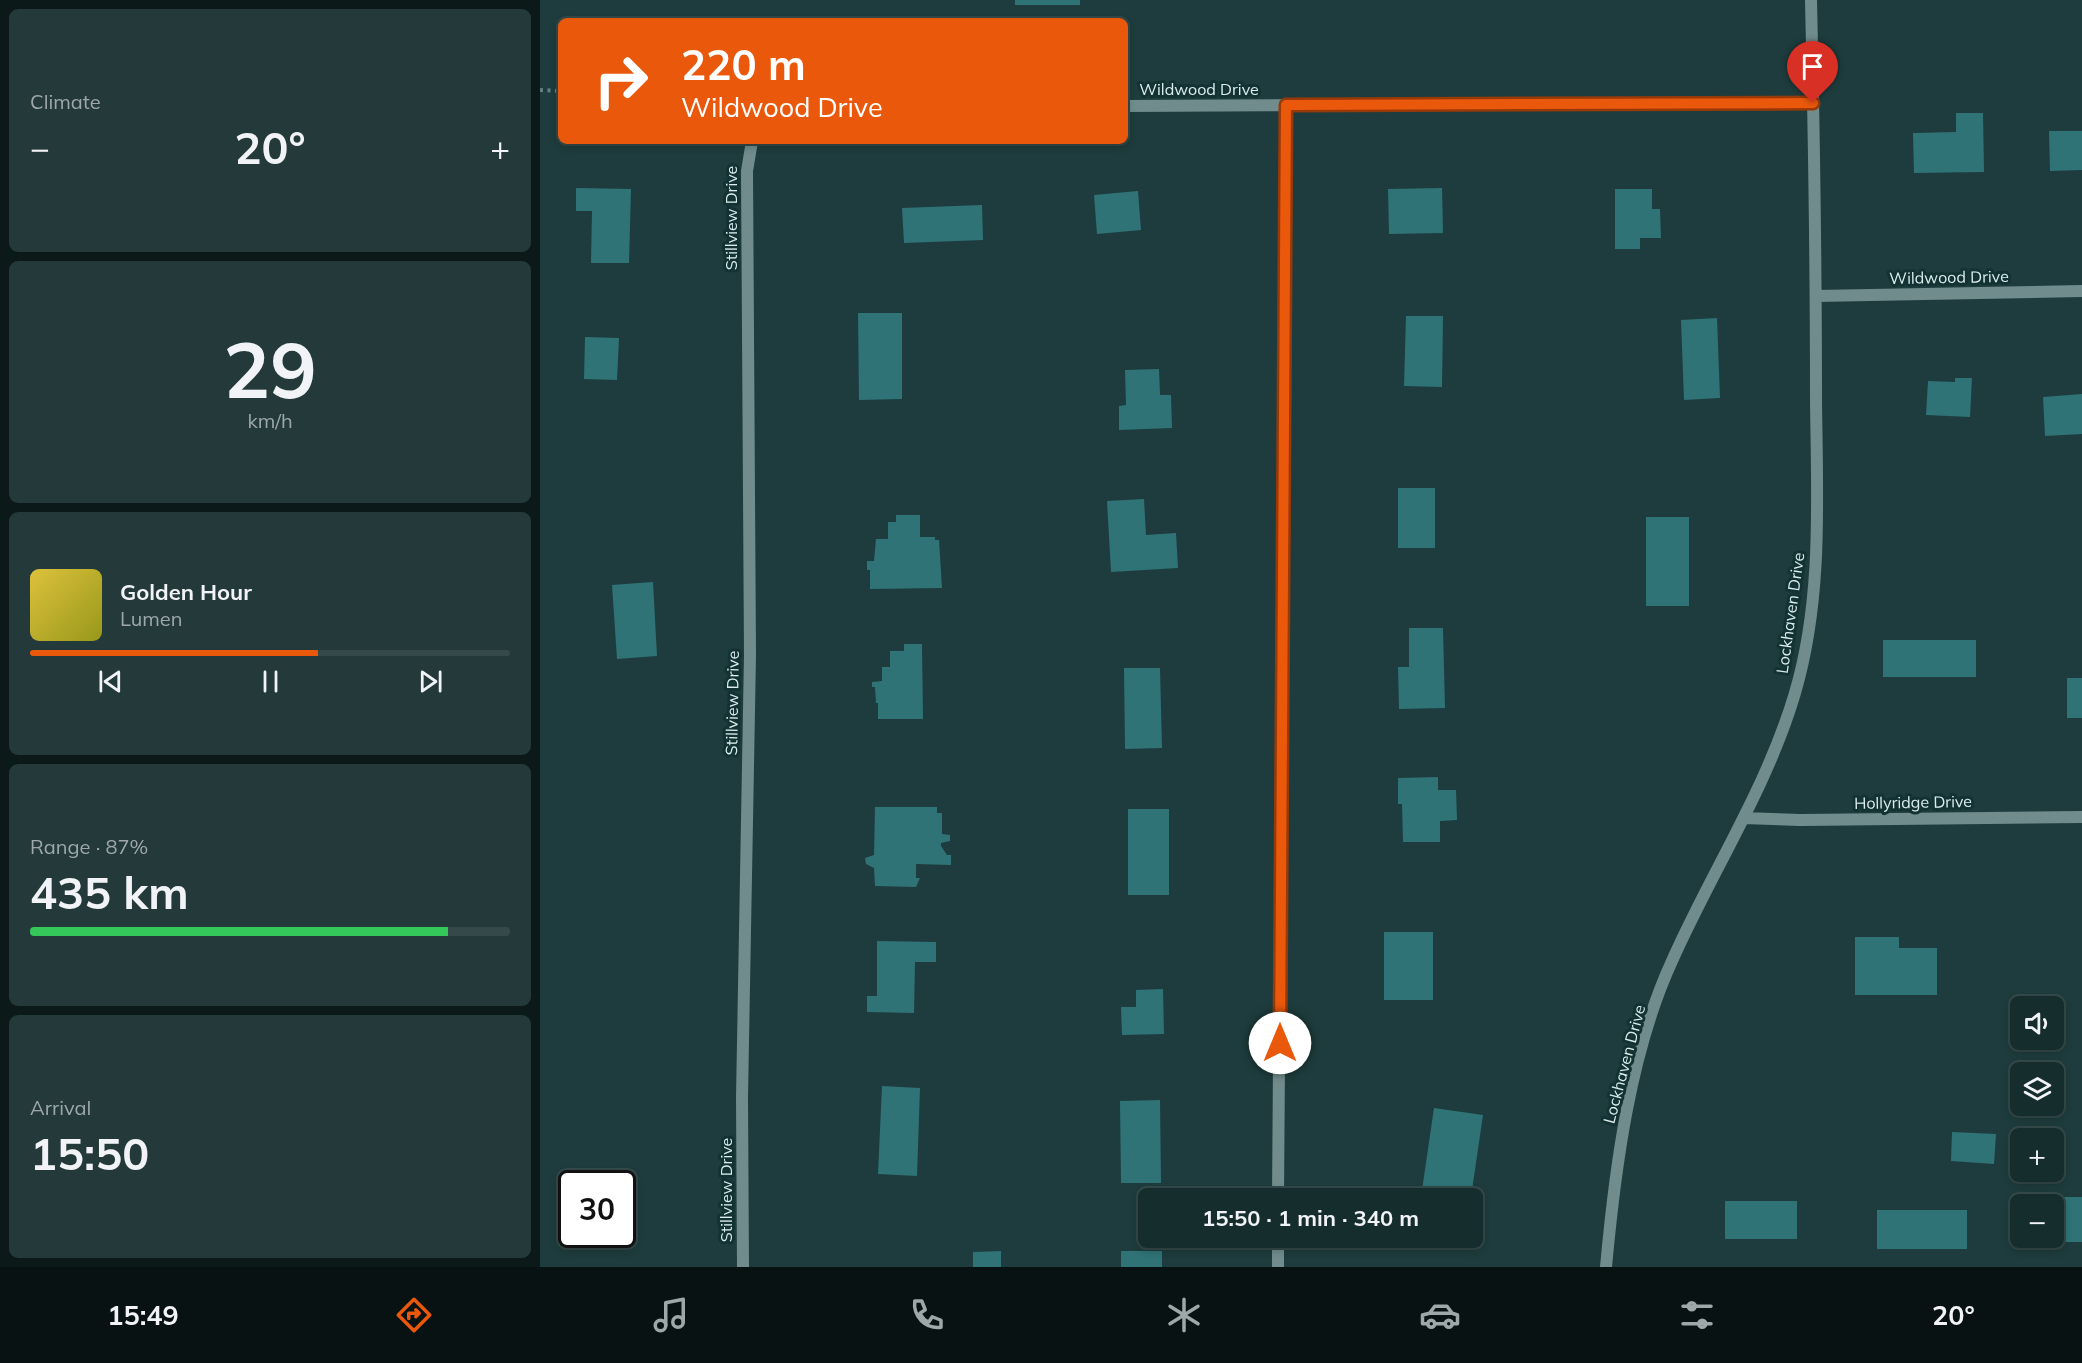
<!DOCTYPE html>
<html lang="en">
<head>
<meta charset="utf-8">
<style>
	:root { --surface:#162d2e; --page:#23393a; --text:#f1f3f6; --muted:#9ea8aa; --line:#35494a; --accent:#ea580c }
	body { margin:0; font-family:Mulish,sans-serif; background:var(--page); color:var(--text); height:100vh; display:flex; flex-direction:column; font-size:22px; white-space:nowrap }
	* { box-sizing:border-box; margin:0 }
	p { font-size:20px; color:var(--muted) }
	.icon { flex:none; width:33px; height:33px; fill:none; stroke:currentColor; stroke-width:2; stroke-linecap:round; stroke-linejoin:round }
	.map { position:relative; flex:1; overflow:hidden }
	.panel { display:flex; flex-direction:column; gap:9px; padding:9px; background:#0c1919; width:540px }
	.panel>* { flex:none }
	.top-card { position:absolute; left:18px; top:18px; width:570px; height:126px; border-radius:9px; box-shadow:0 3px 9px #0003,0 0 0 2px var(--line); background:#ea580c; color:#fff; overflow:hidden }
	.tools { position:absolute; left:1470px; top:996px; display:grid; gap:12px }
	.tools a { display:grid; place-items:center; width:54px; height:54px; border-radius:9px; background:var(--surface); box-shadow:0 3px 9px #0003,0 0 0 2px var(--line); font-size:30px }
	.speed { position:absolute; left:18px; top:1170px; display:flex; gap:12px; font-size:30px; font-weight:700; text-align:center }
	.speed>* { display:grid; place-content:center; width:78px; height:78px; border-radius:50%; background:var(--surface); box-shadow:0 3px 9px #0003,0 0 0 2px var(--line); line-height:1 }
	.speed .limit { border:3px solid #111; border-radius:9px; background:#fff; color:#111 }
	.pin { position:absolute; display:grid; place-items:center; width:51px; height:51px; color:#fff; margin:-62px -26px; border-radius:50% 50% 50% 0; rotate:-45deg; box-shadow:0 0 6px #0007 }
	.pin .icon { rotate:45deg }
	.me { position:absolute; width:66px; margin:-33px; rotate:0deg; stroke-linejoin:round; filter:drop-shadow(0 0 4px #0008) }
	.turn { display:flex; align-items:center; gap:21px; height:126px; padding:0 24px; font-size:27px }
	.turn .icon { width:78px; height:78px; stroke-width:2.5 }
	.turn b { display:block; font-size:42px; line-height:51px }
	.big { font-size:45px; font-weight:700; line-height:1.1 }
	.panel .tile { flex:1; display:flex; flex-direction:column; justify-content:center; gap:9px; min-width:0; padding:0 21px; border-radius:9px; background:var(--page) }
	.panel .dial { align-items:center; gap:0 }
	.dial b { font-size:78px; line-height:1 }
	.song { display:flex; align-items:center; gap:18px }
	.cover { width:72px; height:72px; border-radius:9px; background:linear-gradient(135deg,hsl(50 70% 55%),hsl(60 70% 35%)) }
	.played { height:6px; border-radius:3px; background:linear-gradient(90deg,var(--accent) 60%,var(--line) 60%) }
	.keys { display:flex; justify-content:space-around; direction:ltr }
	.heat { display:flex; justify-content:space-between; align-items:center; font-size:33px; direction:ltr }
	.charge { height:9px; border-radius:4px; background:linear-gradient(90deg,#34c759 87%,var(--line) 0) }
	.trip { position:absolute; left:598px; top:1188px; width:345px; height:60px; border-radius:9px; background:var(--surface); box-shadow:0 3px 9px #0003,0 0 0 2px var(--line); font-weight:700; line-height:60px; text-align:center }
	.dock { display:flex; height:96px; justify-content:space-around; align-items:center; background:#091212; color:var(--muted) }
	.dock .icon { width:42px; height:42px }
	.dock .current { color:var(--accent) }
	.dock b { font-size:27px; color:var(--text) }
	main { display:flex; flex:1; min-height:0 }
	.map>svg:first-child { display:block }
	.building { fill:#2f7376 }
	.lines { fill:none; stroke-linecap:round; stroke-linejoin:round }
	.path { stroke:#657f80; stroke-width:4; stroke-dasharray:3 4.5; stroke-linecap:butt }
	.street { stroke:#718c8d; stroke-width:12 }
	.route-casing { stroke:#983908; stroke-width:15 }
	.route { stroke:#ea580c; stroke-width:10 }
	.labels { text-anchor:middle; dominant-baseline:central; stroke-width:6; stroke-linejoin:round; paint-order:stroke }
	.street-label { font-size:16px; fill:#dcedee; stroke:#133233 }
</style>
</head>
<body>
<main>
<section class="panel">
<div class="tile"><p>Climate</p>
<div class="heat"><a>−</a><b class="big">20°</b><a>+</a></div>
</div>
<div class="tile dial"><b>29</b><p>km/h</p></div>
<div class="tile">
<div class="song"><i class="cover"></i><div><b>Golden Hour</b><p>Lumen</p></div></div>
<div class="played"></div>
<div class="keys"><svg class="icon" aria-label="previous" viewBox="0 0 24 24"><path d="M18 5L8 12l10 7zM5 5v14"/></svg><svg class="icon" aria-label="pause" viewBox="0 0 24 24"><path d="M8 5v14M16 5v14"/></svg><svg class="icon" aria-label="next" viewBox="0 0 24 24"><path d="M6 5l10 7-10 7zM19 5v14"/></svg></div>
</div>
<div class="tile"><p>Range · 87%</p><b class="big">435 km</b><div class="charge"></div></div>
<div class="tile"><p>Arrival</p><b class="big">15:50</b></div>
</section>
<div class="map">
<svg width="1542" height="1267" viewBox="0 0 1542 1267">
	<rect width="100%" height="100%" fill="#1e3c3d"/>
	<path class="building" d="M 475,0 L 540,0 L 540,5 L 475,5 Z
		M 1416,113 L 1443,113 L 1444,172 L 1374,173 L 1373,133 L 1416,132 Z
		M 1509,131 L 1542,131 L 1542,170 L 1510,171 Z
		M 36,188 L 91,189 L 89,263 L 51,263 L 52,211 L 36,211 Z
		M 902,188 L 903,233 L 849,234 L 848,189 Z
		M 1075,189 L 1112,189 L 1112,209 L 1120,209 L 1121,238 L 1100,238 L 1100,249 L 1075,249 Z
		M 598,191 L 601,230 L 557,234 L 554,195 Z
		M 442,205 L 443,240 L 364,243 L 362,208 Z
		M 318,313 L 362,313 L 362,399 L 319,400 Z
		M 866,316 L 903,316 L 902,387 L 864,386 Z
		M 1177,318 L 1180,398 L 1144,400 L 1141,320 Z
		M 45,337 L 79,338 L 77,380 L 44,379 Z
		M 619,369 L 620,395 L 631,395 L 632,428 L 579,430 L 579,406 L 586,405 L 585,370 Z
		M 1415,378 L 1432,378 L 1430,417 L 1386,415 L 1388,381 L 1415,382 Z
		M 1542,394 L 1542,434 L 1505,436 L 1503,397 Z
		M 858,488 L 895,488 L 895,548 L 858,548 Z
		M 604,499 L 606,535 L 636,533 L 638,568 L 571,572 L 567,501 Z
		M 356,515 L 380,515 L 380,537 L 395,537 L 395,540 L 399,540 L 402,588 L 330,589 L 330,570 L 327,570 L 327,561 L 334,561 L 336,539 L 348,539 L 348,522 L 356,522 Z
		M 1106,517 L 1149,517 L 1149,606 L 1106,606 Z
		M 113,582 L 117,656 L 77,659 L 72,585 Z
		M 869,628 L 903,628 L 905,708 L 859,709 L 858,667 L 869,667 Z
		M 1343,640 L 1436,640 L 1436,677 L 1343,677 Z
		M 364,644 L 382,644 L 383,719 L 338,719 L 338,703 L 336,703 L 335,687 L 332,687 L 332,682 L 342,681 L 342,667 L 350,667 L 350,651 L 364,651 Z
		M 584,668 L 620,668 L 622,748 L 585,749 Z
		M 1527,678 L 1542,678 L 1542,718 L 1527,718 Z
		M 898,777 L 898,790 L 916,790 L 917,820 L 900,821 L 900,842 L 863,842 L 862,804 L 858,804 L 858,778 Z
		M 335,807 L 397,807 L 397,813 L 402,813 L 402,834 L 410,835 L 410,841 L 401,843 L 401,846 L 407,855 L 411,855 L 411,865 L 376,864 L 376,878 L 380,878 L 376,887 L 335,886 L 334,868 L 326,864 L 325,858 L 334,855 Z
		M 588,809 L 629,809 L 629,895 L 588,895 Z
		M 844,932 L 893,932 L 893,1000 L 844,1000 Z
		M 1315,937 L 1359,937 L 1359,948 L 1397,948 L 1397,995 L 1315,995 Z
		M 337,941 L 396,942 L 396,962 L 375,962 L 374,1013 L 327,1012 L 327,996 L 337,996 Z
		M 623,989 L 624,1034 L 582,1035 L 581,1007 L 596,1007 L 596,990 Z
		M 342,1086 L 380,1088 L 377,1176 L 338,1174 Z
		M 620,1100 L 621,1183 L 581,1183 L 580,1101 Z
		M 894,1108 L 943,1115 L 931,1197 L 882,1190 Z
		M 1412,1132 L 1456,1134 L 1454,1164 L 1411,1161 Z
		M 1496,1197 L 1542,1197 L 1542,1242 L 1496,1242 L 1496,1238 L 1514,1238 L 1514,1204 L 1496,1204 Z
		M 1185,1201 L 1257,1201 L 1257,1239 L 1185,1239 Z
		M 1337,1210 L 1427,1210 L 1427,1249 L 1337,1249 Z
		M 461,1251 L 461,1267 L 433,1267 L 433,1252 Z
		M 581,1251 L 622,1251 L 622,1267 L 581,1267 Z"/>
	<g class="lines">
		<path class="path" d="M 0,90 L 21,91"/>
		<path class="street" d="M 585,106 L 1273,103
			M 1276,296 L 1542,291
			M 1204,818 L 1260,820 L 1542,817
			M 738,1198 L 746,105
			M 203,1267 L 202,1097 L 210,655 L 207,171 L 212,141
			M 738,1267 L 738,1238
			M 1066,1267 C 1075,1168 1090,1052 1132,961 C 1172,871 1227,788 1255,693 C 1283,598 1277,497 1276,400 C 1276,266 1274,133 1271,0"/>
	</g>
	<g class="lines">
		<defs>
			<path id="route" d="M 740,1043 L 746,105 L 1273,103"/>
		</defs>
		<use href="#route" class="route-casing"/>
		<use href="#route" class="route"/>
	</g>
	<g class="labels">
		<g class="street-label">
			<text x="659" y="89">Wildwood Drive</text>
			<text transform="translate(191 218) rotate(-90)">Stillview Drive</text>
			<text transform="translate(1409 277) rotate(-1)">Wildwood Drive</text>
			<text transform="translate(1250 613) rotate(-82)">Lockhaven Drive</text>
			<text transform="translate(192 703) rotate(-89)">Stillview Drive</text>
			<text transform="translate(1373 802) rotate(-1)">Hollyridge Drive</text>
			<text transform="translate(1084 1064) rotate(-75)">Lockhaven Drive</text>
			<text transform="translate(186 1190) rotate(-90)">Stillview Drive</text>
		</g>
	</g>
</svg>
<div class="tools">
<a><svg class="icon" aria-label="sound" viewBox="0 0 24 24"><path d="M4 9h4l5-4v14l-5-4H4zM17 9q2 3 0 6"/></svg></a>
<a><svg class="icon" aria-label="layers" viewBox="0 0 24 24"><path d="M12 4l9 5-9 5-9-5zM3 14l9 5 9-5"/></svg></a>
<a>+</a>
<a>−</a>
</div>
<div class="speed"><div class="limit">30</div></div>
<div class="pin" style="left:1273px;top:103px;background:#d93025"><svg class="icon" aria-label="arrive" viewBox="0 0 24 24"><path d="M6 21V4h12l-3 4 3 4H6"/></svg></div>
<svg class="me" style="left:740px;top:1043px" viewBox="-20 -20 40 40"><circle r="19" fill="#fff"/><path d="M0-13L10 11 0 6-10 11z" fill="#ea580c"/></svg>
<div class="trip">15:50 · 1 min · 340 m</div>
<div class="top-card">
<div class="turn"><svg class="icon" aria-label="right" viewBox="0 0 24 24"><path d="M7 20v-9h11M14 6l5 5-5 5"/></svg><div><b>220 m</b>Wildwood Drive</div></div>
</div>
</div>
</main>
<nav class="dock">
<b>15:49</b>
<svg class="icon current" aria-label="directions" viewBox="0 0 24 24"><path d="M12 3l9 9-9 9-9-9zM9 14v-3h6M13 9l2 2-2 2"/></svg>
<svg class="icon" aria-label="music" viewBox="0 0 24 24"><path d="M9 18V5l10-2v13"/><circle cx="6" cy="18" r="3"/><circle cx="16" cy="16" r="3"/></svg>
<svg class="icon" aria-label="phone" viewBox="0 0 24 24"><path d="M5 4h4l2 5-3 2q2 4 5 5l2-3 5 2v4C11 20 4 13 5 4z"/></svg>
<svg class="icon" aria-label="climate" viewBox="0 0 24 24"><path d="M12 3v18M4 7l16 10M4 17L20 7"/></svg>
<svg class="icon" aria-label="car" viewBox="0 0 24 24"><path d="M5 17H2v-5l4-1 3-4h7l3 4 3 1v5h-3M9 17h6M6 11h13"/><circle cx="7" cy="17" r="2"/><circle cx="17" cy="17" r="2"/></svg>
<svg class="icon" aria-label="filters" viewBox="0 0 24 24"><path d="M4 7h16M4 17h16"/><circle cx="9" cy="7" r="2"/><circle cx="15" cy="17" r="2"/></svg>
<b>20°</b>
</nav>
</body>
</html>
